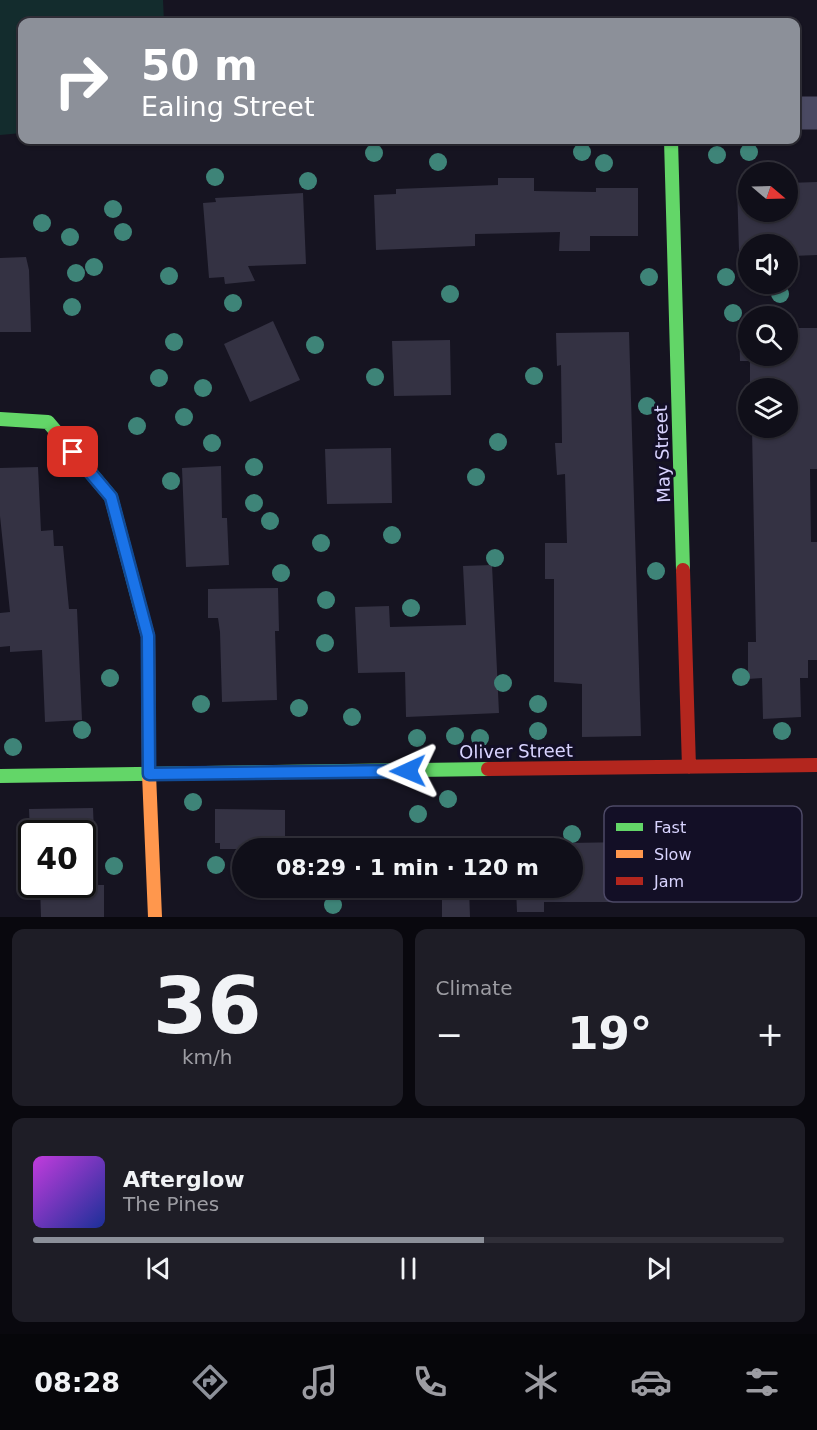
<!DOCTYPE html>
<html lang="en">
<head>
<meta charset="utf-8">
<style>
	:root { --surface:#100f19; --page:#1e1d26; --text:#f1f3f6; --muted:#9c9ca2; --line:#302f38; --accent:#8c9099 }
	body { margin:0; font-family:"DejaVu Sans",sans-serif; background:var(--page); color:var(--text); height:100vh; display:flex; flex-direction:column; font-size:22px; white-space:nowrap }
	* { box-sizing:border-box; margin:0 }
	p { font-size:20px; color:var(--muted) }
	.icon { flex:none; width:33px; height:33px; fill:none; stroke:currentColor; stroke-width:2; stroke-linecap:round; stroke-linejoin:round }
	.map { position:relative; height:917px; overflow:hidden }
	.drawer { display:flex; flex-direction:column; gap:12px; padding:12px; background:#09080e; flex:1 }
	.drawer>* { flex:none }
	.banner { position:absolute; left:18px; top:18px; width:782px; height:126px; border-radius:12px; box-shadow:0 2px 4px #0004,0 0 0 2px var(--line); background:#8c9099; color:#fff; overflow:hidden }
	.needle { width:39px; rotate:109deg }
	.tools { position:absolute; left:738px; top:162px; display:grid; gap:12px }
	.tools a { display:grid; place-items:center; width:60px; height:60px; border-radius:50%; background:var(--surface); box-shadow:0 2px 4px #0004,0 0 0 2px var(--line); font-size:30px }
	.speed { position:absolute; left:18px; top:820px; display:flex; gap:12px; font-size:30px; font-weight:700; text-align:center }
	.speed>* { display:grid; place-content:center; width:78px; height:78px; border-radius:50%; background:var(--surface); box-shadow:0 2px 4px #0004,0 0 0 2px var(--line); line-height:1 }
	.speed .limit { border:3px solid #111; border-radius:9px; background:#fff; color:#111 }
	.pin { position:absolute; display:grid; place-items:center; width:51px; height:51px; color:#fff; margin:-26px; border-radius:12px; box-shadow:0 3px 9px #0006 }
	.me { position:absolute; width:66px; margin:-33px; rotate:269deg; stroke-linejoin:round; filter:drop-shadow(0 0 4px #0008) }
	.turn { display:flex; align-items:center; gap:21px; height:126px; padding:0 24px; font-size:27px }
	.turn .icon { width:78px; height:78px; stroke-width:2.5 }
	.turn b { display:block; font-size:42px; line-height:51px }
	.big { font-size:45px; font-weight:700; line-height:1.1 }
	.drawer .widget { flex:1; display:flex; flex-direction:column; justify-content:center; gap:9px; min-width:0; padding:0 21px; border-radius:12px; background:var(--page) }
	.drawer .dial { align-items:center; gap:0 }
	.dial b { font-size:78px; line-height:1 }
	.song { display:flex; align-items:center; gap:18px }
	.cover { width:72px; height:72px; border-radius:9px; background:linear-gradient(135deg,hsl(290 70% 55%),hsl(230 70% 35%)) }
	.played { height:6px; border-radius:3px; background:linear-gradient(90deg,var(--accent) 60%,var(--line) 60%) }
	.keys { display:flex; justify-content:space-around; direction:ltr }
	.heat { display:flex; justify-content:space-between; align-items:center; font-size:33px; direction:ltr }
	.drawer .tiles { flex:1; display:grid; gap:12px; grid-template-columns:1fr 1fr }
	.widget:last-child { grid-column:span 2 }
	.trip { position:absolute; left:232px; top:838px; width:351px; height:60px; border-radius:30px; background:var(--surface); box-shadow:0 2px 4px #0004,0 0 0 2px var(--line); font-weight:700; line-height:60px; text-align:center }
	.menu { display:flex; height:96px; justify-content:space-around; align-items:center; background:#06060a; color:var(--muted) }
	.menu .icon { width:42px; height:42px }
	.menu .on { color:var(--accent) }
	.menu b { font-size:27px; color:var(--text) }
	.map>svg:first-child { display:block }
	.green { fill:#132c2d }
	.building { fill:#343243 }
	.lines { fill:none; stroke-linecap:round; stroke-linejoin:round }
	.street { stroke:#4a4962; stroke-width:33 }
	.fast { stroke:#63d668; stroke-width:14 }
	.slow { stroke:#ff974d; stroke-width:14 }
	.jam { stroke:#b3261e; stroke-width:14 }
	.tree { fill:#3e8478 }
	.route-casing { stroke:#114b97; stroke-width:15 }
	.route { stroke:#1a73e8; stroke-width:10 }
	.labels { text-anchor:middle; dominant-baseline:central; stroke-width:6; stroke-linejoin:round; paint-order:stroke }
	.street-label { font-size:18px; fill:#d9d4ff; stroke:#130f26 }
	.key { fill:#130f26; stroke:#4e4a67; stroke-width:1.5 }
	.key-label { font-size:16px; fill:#d9d4ff }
</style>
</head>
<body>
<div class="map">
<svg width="817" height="917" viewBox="0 0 817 917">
	<rect width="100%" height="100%" fill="#161421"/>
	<path class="green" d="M 0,0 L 163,0 L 164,22 L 22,22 L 22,133 L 0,135 Z"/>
	<path class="building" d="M 498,178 L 534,178 L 534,191 L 596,192 L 596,188 L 638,188 L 638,236 L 590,236 L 590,251 L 559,251 L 560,232 L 475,234 L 475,246 L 376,250 L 374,195 L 396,194 L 396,189 L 498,185 Z
		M 817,182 L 817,255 L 792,256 L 788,244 L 748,244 L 748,251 L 739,251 L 737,185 L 748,185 L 748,212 L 788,212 L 788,183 Z
		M 303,193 L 306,264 L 248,266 L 255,281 L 225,284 L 224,277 L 209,278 L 203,203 L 216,202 L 215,198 Z
		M 26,257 L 29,270 L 31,332 L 0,332 L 0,258 Z
		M 273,321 L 300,380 L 250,402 L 224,344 Z
		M 739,328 L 748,328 L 748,356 L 788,356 L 788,328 L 817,328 L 817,469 L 810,469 L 811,542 L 817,542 L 817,660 L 808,660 L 808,678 L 800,678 L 801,717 L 763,719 L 762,678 L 748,679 L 748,642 L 756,642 L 752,428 L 788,428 L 788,388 L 750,388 L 750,361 L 740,361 Z
		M 629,332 L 641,736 L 582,737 L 582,684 L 554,682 L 554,579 L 545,579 L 545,543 L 567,543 L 565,474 L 557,475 L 555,443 L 562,443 L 561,365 L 557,366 L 556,333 Z
		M 450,340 L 451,395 L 394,396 L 392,341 Z
		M 391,448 L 392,503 L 327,504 L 325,449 Z
		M 221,466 L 222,518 L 227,518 L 229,565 L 186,567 L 182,468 Z
		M 38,467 L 41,531 L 53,530 L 54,546 L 63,546 L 69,609 L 77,609 L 82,720 L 45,722 L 42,650 L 10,652 L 10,646 L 0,647 L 0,613 L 10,612 L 0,516 L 0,468 Z
		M 492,565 L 499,713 L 406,717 L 405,672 L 358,673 L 355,607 L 389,606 L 390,627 L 466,625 L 463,566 Z
		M 278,588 L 279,631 L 275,631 L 277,700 L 222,702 L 220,632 L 218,618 L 208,618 L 208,589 Z
		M 93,808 L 94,834 L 30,834 L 29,809 Z
		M 215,809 L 285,810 L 285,849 L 220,849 L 220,843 L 215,843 Z
		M 669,831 L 671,898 L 656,899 L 657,902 L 544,902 L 544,912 L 517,912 L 516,888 L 573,888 L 573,849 L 516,847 L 568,848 L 568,843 L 629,842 L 628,833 Z
		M 467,839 L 468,849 L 443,849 L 443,840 Z
		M 40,885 L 104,885 L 104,917 L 41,917 Z
		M 444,888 L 469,888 L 470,917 L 442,917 L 442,892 L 444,891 Z"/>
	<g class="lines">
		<path class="street" d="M 795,113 L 817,113"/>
		<path class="fast" d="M 671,140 L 683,570
			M 0,419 L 48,422 L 111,497 L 143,618
			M 0,776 L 488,769"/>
		<path class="slow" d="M 143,618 L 148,636 L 149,774 L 155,917"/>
		<path class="jam" d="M 683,570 L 689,767
			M 488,769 L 817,765"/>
	</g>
	<g class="tree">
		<circle cx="582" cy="152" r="9"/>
		<circle cx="749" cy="152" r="9"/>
		<circle cx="374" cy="153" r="9"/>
		<circle cx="717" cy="155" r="9"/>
		<circle cx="438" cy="162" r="9"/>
		<circle cx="604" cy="163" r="9"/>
		<circle cx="215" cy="177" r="9"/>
		<circle cx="308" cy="181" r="9"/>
		<circle cx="113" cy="209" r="9"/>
		<circle cx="42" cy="223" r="9"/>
		<circle cx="123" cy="232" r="9"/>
		<circle cx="70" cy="237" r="9"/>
		<circle cx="94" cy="267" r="9"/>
		<circle cx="76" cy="273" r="9"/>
		<circle cx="169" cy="276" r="9"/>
		<circle cx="649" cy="277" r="9"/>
		<circle cx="726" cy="277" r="9"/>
		<circle cx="450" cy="294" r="9"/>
		<circle cx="780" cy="294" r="9"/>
		<circle cx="233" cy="303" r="9"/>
		<circle cx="72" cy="307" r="9"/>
		<circle cx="733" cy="313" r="9"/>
		<circle cx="174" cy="342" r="9"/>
		<circle cx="315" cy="345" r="9"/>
		<circle cx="534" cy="376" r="9"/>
		<circle cx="375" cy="377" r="9"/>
		<circle cx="159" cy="378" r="9"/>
		<circle cx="203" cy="388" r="9"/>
		<circle cx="647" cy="406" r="9"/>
		<circle cx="184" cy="417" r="9"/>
		<circle cx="137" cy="426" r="9"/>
		<circle cx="498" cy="442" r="9"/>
		<circle cx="212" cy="443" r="9"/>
		<circle cx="254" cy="467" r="9"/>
		<circle cx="476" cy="477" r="9"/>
		<circle cx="171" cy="481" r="9"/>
		<circle cx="254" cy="503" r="9"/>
		<circle cx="270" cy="521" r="9"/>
		<circle cx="392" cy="535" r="9"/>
		<circle cx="321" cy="543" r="9"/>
		<circle cx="495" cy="558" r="9"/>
		<circle cx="656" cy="571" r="9"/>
		<circle cx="281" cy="573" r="9"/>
		<circle cx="326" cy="600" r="9"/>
		<circle cx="411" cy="608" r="9"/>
		<circle cx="325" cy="643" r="9"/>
		<circle cx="741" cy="677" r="9"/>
		<circle cx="110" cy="678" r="9"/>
		<circle cx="503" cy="683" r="9"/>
		<circle cx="201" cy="704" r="9"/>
		<circle cx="538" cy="704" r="9"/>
		<circle cx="299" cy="708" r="9"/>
		<circle cx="352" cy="717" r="9"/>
		<circle cx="82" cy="730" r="9"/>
		<circle cx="538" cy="731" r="9"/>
		<circle cx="782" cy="731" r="9"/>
		<circle cx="455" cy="736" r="9"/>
		<circle cx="417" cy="738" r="9"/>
		<circle cx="480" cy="738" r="9"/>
		<circle cx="13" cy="747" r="9"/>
		<circle cx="448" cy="799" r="9"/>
		<circle cx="193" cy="802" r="9"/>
		<circle cx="418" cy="814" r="9"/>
		<circle cx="572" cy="834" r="9"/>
		<circle cx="216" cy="865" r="9"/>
		<circle cx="114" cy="866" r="9"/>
		<circle cx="333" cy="905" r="9"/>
	</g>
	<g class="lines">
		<defs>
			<path id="route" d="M 73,452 L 111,497 L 148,636 L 149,774 L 408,771"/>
		</defs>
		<use href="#route" class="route-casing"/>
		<use href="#route" class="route"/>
	</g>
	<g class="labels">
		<g class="street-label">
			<text transform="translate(662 454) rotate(-92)">May Street</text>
			<text transform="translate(516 751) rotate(-1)">Oliver Street</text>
		</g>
	</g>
	<rect x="604" y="806" width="198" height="96" rx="9" class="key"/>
	<rect x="616" y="823" width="27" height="8" fill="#63d668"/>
	<rect x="616" y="850" width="27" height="8" fill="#ff974d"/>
	<rect x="616" y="877" width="27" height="8" fill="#b3261e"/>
	<g class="key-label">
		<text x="654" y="833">Fast</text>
		<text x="654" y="860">Slow</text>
		<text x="654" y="887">Jam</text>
	</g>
</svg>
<div class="tools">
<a><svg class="needle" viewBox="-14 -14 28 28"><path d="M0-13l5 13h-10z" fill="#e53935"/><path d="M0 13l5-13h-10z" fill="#9c9ca2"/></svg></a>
<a><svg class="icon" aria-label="sound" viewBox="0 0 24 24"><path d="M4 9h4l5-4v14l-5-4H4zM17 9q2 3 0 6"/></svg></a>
<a><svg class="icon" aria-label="search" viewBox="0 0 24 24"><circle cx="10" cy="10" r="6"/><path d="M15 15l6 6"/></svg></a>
<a><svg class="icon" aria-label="layers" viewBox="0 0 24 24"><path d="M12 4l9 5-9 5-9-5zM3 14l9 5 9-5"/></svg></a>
</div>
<div class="speed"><div class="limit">40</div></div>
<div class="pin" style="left:73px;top:452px;background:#d93025"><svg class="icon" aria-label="arrive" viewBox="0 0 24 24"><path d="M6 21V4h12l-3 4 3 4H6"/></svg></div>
<svg class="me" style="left:408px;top:771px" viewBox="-20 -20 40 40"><path d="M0-17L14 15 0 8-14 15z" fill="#1a73e8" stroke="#fff" stroke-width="4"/></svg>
<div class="trip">08:29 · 1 min · 120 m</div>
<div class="banner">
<div class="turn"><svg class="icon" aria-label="right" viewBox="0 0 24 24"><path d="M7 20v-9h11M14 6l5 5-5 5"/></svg><div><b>50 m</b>Ealing Street</div></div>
</div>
</div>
<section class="drawer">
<div class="tiles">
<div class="widget dial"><b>36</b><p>km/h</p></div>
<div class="widget"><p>Climate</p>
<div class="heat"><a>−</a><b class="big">19°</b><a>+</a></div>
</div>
<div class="widget">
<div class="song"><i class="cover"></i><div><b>Afterglow</b><p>The Pines</p></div></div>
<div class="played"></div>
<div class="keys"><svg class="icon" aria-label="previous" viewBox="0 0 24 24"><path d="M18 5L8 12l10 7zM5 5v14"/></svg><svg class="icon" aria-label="pause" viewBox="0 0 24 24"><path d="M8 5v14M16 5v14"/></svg><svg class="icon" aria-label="next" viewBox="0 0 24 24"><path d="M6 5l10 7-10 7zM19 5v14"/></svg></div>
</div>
</div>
</section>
<nav class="menu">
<b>08:28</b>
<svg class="icon on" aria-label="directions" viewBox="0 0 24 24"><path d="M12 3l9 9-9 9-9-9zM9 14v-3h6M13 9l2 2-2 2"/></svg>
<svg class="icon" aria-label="music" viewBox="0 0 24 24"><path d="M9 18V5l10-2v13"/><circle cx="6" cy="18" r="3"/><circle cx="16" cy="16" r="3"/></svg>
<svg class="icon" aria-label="phone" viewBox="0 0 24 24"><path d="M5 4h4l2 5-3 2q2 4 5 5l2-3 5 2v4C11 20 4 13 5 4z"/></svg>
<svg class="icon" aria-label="climate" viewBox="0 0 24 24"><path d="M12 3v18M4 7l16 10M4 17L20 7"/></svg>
<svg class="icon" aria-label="car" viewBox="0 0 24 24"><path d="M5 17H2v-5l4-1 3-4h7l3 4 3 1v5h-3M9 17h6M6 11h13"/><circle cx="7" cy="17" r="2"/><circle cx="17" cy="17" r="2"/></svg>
<svg class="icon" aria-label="filters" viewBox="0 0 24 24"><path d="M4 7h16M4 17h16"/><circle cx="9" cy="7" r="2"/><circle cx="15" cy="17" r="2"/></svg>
</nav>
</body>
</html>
